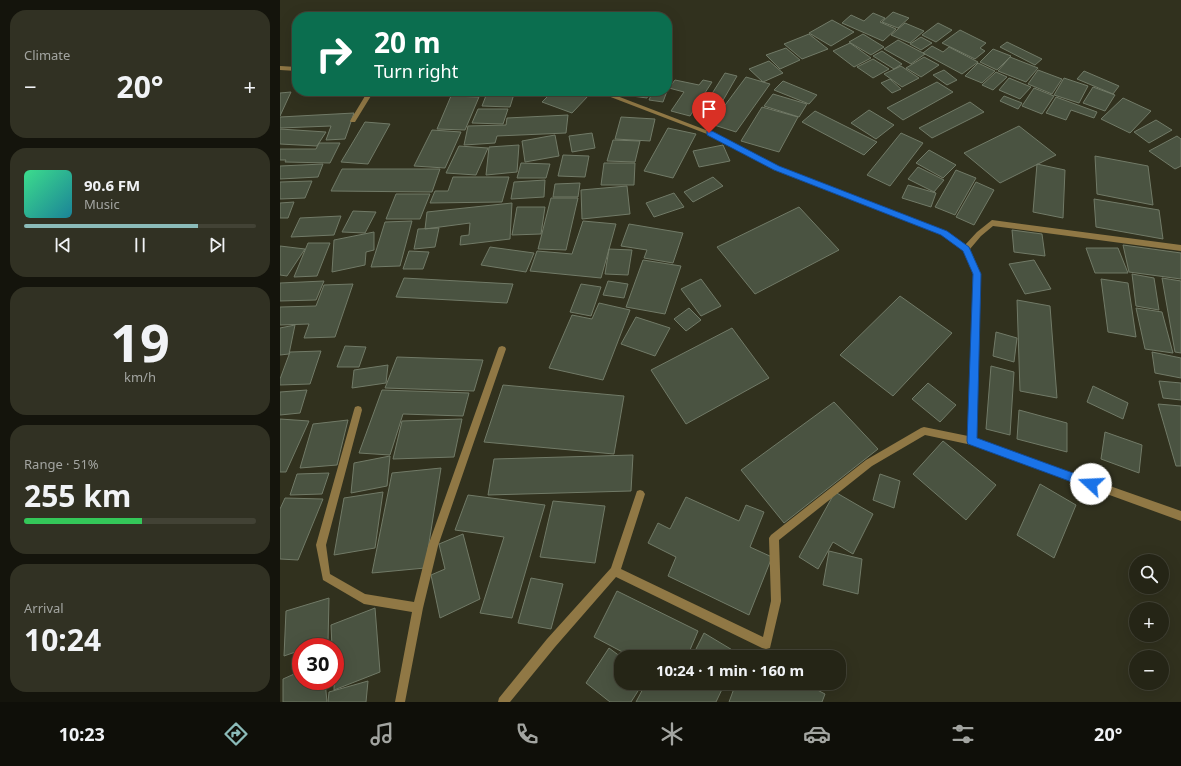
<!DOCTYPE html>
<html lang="en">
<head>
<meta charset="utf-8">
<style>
	:root { --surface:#252516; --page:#313123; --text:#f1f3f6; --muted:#a3a5a1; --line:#424235; --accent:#8bbbb9 }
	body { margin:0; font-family:"Noto Sans",sans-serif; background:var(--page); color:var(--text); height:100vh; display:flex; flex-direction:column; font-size:15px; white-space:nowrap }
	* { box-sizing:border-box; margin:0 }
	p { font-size:13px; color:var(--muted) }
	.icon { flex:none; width:22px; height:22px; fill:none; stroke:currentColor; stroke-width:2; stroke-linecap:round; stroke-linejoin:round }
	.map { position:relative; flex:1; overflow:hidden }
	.side { display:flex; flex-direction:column; gap:10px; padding:10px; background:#14140c; width:280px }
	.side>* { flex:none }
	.hud { position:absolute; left:12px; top:12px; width:380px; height:84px; border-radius:16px; box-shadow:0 4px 16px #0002,0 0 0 1px var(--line); background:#0b6e4f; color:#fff; overflow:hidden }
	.buttons { position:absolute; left:849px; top:554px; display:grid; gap:8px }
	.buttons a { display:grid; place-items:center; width:40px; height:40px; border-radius:50%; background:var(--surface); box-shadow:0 4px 16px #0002,0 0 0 1px var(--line); font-size:20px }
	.speed { position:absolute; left:12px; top:638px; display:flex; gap:8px; font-size:20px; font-weight:700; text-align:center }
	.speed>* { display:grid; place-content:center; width:52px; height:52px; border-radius:50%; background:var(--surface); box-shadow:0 4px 16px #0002,0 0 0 1px var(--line); line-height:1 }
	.speed .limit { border:6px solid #d22; background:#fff; color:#111 }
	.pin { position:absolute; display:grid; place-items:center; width:34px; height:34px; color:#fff; margin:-41px -17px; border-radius:50% 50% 50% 0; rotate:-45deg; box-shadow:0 0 4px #0007 }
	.pin .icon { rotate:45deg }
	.me { position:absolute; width:44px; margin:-22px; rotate:290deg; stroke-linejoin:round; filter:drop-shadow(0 0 3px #0008) }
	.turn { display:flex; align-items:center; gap:14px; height:84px; padding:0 16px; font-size:18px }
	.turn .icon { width:52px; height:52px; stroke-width:2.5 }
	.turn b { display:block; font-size:28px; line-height:34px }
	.big { font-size:30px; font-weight:700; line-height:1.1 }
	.side .card { flex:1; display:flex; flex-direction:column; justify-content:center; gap:6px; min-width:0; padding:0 14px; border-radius:16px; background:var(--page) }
	.side .dial { align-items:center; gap:0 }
	.dial b { font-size:52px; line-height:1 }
	.song { display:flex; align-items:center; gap:12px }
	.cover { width:48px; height:48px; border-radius:6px; background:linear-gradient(135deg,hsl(150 70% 55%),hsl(190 70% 35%)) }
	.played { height:4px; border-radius:2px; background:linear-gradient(90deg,var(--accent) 75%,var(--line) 75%) }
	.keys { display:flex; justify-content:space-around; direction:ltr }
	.heat { display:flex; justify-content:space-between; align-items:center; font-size:22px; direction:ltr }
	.charge { height:6px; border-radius:3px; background:linear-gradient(90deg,#34c759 51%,var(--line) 0) }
	.trip { position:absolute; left:334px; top:650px; width:232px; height:40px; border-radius:16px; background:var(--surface); box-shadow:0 4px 16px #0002,0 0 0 1px var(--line); font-weight:700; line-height:40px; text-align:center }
	.tabs { display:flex; height:64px; justify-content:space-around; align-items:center; background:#0f0f09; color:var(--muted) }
	.tabs .icon { width:28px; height:28px }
	.tabs .selected { color:var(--accent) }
	.tabs b { font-size:18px; color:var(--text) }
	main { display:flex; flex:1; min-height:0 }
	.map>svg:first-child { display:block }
	.building { fill:#4a5341; stroke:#717a67 }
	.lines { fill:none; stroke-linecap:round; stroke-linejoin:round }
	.street { fill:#907845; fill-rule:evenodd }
	.route { fill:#1a73e8; stroke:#114b97 }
</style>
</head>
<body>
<main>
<section class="side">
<div class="card"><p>Climate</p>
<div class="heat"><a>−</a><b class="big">20°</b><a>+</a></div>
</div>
<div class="card">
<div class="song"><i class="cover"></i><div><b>90.6 FM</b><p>Music</p></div></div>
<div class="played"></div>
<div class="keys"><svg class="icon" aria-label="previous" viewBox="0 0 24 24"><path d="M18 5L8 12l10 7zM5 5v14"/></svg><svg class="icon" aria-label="pause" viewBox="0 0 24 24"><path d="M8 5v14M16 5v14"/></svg><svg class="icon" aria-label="next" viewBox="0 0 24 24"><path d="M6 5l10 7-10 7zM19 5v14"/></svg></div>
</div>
<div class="card dial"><b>19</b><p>km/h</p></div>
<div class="card"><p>Range · 51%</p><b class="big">255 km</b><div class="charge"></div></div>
<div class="card"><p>Arrival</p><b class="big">10:24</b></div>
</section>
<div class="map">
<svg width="901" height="702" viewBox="0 0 901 702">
	<rect width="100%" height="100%" fill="#31311e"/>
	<path class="building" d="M 613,12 L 629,18 L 618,28 L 602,22 Z
		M 593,13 L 605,18 L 600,22 L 616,29 L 603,41 L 562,23 L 571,15 L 584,21 Z
		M 552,20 L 574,32 L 551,46 L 529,33 Z
		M 625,23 L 644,31 L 630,43 L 611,35 Z
		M 658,23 L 672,30 L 656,42 L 642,35 Z
		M 680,30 L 706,43 L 700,48 L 705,51 L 695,59 L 662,43 Z
		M 529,34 L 548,49 L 522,59 L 504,44 Z
		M 583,34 L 604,47 L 591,55 L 569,42 Z
		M 641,37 L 652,43 L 641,50 L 630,44 Z
		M 618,40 L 645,54 L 631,64 L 604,49 Z
		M 727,42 L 762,59 L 755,65 L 720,47 Z
		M 570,43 L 591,58 L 574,67 L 553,51 Z
		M 652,46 L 663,52 L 669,47 L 698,62 L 682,74 L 643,53 Z
		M 506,48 L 520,60 L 500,69 L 486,55 Z
		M 713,49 L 731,56 L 717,70 L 700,62 Z
		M 602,51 L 622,64 L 614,69 L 593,56 Z
		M 644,57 L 659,65 L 641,77 L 626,68 Z
		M 730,57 L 758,68 L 746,82 L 718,71 Z
		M 593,59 L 609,69 L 593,78 L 577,67 Z
		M 489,61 L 503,73 L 483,82 L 469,69 Z
		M 698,63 L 715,71 L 702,83 L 685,76 Z
		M 621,66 L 639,78 L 622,87 L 604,74 Z
		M 664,70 L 677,80 L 667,85 L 653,75 Z
		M 758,70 L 782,79 L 772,94 L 748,84 Z
		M 804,71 L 839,86 L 833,94 L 797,79 Z
		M 716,72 L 727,77 L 713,90 L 702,85 Z
		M 445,73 L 457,76 L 430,123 L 416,119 Z
		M 466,77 L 490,84 L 456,132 L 431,124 Z
		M 729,78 L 751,87 L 740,99 L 719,90 Z
		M 784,78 L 808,86 L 799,103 L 774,95 Z
		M 610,79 L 621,89 L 612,93 L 601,83 Z
		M 387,80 L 391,80 L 383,102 L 369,100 L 373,91 L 387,91 Z
		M 395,80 L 419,85 L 423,80 L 432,82 L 410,116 L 391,111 L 404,92 L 389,88 Z
		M 503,81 L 537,95 L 529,104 L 494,90 Z
		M 657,82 L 673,92 L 623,120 L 607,108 Z
		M 813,87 L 835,95 L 825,111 L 803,103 Z
		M 754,88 L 774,96 L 762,114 L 742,106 Z
		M 177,91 L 203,91 L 201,95 L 176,93 Z
		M 241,91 L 268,91 L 266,96 L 240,95 Z
		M 273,91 L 298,91 L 309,95 L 292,113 L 262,102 Z
		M 355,91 L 370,91 L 367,98 L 352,96 Z
		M 11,92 L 0,116 L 0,93 Z
		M 207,93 L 234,94 L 230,107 L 202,106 Z
		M 493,94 L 527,104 L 519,117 L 484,106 Z
		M 171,96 L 199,97 L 185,130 L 157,129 Z
		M 724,96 L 742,103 L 738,109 L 720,101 Z
		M 776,97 L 817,112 L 814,118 L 791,110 L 786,120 L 766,113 Z
		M 843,98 L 871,111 L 850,133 L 821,119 Z
		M 690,102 L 704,112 L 652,138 L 639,128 Z
		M 482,107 L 518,117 L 499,152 L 461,141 Z
		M 198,109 L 228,109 L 223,124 L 192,123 Z
		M 589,110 L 614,125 L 596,139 L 571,123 Z
		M 535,111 L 597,142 L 584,155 L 522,122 Z
		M 74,113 L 65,139 L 46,140 L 51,126 L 0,128 L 0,117 Z
		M 288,115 L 286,133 L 217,136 L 215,143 L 184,145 L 188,126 L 226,125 L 227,118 Z
		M 341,117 L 375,119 L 370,141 L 335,139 Z
		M 876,120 L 892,130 L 869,143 L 854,132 Z
		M 85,122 L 110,124 L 88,164 L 61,162 Z
		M 739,126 L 776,155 L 720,183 L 684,153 Z
		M 388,128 L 416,134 L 393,178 L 364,171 Z
		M 0,129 L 46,132 L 37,146 L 0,144 Z
		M 152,130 L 181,132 L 165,168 L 134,166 Z
		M 312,133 L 315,148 L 292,152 L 289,136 Z
		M 621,133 L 643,143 L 610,186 L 587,175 Z
		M 275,135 L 279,156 L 245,162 L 242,141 Z
		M 897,136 L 901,139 L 901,166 L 895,169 L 869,151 Z
		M 333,140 L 360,141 L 355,162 L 327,161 Z
		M 39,143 L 60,143 L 50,163 L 5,162 L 6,160 L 0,160 L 0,149 L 36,149 Z
		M 239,145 L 237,172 L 206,175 L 209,147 Z
		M 443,145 L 450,161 L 419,167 L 413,151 Z
		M 179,146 L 208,148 L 196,175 L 166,173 Z
		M 649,150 L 676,165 L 663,178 L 636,163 Z
		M 283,155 L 309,156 L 305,177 L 278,176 Z
		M 815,156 L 868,166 L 873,205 L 817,194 Z
		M 241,163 L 270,164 L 266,178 L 237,178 Z
		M 324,163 L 355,163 L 354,185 L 321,185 Z
		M 43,164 L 38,177 L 0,179 L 0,166 Z
		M 757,164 L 785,170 L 783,218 L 753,212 Z
		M 638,167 L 664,180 L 654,192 L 628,179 Z
		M 62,169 L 160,169 L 152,192 L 51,191 Z
		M 676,170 L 696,178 L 675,215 L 655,207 Z
		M 173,177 L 229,177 L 222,202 L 150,203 L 155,191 L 168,191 Z
		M 433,177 L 443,186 L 413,202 L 404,192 Z
		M 265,180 L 264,197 L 231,199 L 234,182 Z
		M 32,181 L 25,198 L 0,199 L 0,182 Z
		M 696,182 L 714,190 L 694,225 L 676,217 Z
		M 300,183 L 298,197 L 273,197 L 275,184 Z
		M 628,185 L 656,193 L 651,207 L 622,198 Z
		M 347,186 L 350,214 L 302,219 L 301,190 Z
		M 394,193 L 404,207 L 374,217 L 366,203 Z
		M 116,194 L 150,194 L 140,219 L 106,219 Z
		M 271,198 L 298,198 L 286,250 L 258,249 Z
		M 814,199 L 879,210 L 883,239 L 816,227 Z
		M 14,202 L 8,218 L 0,218 L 0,203 Z
		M 232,203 L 230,239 L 180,245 L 181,236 L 189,235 L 190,223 L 145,229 L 147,212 Z
		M 237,207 L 265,207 L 261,234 L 232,235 Z
		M 519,207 L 559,250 L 475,294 L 437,247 Z
		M 73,211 L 96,212 L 85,233 L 62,232 Z
		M 61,216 L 54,235 L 11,237 L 20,218 Z
		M 132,221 L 120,266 L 91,267 L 105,222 Z
		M 303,221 L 336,224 L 321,278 L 250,271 L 257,251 L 292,254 Z
		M 349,224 L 403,233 L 393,263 L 364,258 L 367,250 L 341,246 Z
		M 159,228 L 155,247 L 134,249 L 138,229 Z
		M 732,230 L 762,234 L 765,256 L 734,252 Z
		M 94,232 L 94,250 L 86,252 L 85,265 L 52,272 L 54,240 Z
		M 28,243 L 50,243 L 37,276 L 14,277 Z
		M 843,245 L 901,253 L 901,279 L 849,272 Z
		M 0,246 L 25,249 L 7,276 L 0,275 Z
		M 210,247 L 254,253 L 246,272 L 201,265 Z
		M 806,248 L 838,248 L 848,273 L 815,273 Z
		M 329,249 L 352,250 L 348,275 L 325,274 Z
		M 129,251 L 149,252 L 143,269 L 123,269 Z
		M 363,260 L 401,266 L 385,314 L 346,307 Z
		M 754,260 L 771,289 L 745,294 L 729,264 Z
		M 852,274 L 874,278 L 879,310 L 856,306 Z
		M 124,278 L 233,284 L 227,303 L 116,297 Z
		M 882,278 L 901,281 L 901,353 L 895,352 Z
		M 421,279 L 441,306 L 421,316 L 401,289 Z
		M 821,279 L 848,283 L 856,337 L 828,332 Z
		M 44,281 L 36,300 L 0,301 L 0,283 Z
		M 328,281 L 348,284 L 344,298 L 323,295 Z
		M 73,284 L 55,337 L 24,338 L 29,324 L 0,325 L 0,307 L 36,306 L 44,285 Z
		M 301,284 L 321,287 L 311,316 L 290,312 Z
		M 620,296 L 672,333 L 613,396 L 560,355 Z
		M 737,300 L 770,306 L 777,398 L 740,391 Z
		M 319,303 L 350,310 L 323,380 L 269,368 L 292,315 L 312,319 Z
		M 409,308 L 421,320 L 406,331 L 394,319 Z
		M 856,308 L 882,312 L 893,353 L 865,349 Z
		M 356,317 L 390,328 L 375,356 L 341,344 Z
		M 15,325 L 9,354 L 0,355 L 0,328 Z
		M 452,328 L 489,378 L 406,424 L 371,370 Z
		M 716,332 L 737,338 L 734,362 L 713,356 Z
		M 65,346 L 86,347 L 79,367 L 57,367 Z
		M 41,351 L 30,384 L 0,385 L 0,379 L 10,352 Z
		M 872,352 L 901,358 L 901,378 L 875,373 Z
		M 117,357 L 203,360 L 194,391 L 105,388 Z
		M 108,365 L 106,383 L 72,388 L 74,370 Z
		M 711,366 L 734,372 L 730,435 L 706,429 Z
		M 879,381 L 901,383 L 901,400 L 883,398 Z
		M 648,383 L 676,405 L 660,422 L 632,399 Z
		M 223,385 L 344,396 L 334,454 L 204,442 Z
		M 813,386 L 848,403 L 843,419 L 807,402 Z
		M 27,390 L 20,413 L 0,415 L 0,392 Z
		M 102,390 L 189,393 L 183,416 L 123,414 L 110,455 L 79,453 Z
		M 554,402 L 598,449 L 504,523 L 461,470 Z
		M 878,404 L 901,406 L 901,466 L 896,466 Z
		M 739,410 L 787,423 L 787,452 L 737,439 Z
		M 0,419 L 29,421 L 6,472 L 0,472 Z
		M 182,419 L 174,457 L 113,459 L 122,421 Z
		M 68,420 L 57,465 L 20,468 L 33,424 Z
		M 825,432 L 862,445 L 859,473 L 821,459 Z
		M 663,441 L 716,485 L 686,520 L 633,474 Z
		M 353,455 L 351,491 L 208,495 L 214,459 Z
		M 110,456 L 107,486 L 71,493 L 74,463 Z
		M 161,468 L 145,568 L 92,573 L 112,473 Z
		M 49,473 L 42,494 L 10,495 L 17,474 Z
		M 600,474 L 620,481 L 614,508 L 593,500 Z
		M 760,484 L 796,505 L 774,558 L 737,535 Z
		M 103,492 L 95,548 L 54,555 L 64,498 Z
		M 555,492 L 593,514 L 573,554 L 553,542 L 538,569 L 519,557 Z
		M 188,495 L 265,505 L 232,618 L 200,613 L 224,537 L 175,530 Z
		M 406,497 L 459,521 L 466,505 L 484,512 L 470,547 L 492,557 L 469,615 L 388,576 L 396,557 L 368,543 L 378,523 L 390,529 Z
		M 5,498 L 43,499 L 18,560 L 0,559 L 0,509 Z
		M 273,501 L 325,506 L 315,563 L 260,557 Z
		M 183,534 L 200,599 L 160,618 L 151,575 L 165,569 L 159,544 Z
		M 549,551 L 582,559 L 578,594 L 543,585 Z
		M 251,578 L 283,584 L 271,629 L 238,623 Z
		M 337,591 L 418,631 L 407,657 L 352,657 L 314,637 Z
		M 49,598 L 48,642 L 32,647 L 21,647 L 21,650 L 4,656 L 6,611 Z
		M 95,608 L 100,672 L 54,690 L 55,647 L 52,647 L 51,625 Z
		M 424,633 L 459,654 L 457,657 L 412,657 Z
		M 329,648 L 341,657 L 341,683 L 363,683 L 351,702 L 330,702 L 306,683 Z
		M 21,671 L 21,681 L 45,681 L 47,702 L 3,702 L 3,679 Z
		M 88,681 L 86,702 L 48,702 L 49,692 Z
		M 366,683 L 391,683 L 397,686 L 399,683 L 445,683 L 436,702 L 356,702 Z
		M 456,683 L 524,683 L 545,694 L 542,702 L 449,702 Z"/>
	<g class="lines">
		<path class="street" d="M 0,66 L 17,67 L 17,71 L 0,70 Z
			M 88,91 L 94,91 L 75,122 L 71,122 L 70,121 Z
			M 315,91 L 324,91 L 431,132 L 498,166 L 666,231 L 685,245 L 697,232 L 712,220 L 901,245 L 901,251 L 713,226 L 701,236 L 690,249 L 701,274 L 696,439 L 901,511 L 901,521 L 692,445 L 645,435 L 592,466 L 499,540 L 501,601 L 490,648 L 486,649 L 482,648 L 336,577 L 275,647 L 230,702 L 218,702 L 219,698 L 267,639 L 331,568 L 357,491 L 360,490 L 363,491 L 365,494 L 341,569 L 483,637 L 491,601 L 489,538 L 491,535 L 586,460 L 641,428 L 644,427 L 688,436 L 693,274 L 683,251 L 662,235 L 494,170 L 427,134 Z
			M 222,346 L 225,347 L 226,349 L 158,546 L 143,608 L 125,702 L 115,702 L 132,612 L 84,604 L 43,580 L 36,545 L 74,410 L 75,407 L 78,406 L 81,407 L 82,410 L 46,545 L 50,574 L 85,594 L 134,602 L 148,546 L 218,349 L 219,347 Z"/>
	</g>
	<path class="route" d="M 427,131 L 432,131 L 499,166 L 667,231 L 689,247 L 701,274 L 697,438 L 815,481 L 817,484 L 815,488 L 811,489 L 688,444 L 687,441 L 693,274 L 683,251 L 661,235 L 494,170 L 427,135 Z"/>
</svg>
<div class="buttons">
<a><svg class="icon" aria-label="search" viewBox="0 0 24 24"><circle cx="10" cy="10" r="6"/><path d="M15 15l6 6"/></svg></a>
<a>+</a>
<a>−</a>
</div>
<div class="speed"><div class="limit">30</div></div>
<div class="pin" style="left:429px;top:133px;background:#d93025"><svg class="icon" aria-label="arrive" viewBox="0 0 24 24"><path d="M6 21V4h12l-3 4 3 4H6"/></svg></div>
<svg class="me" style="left:811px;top:484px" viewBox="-20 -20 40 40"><circle r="19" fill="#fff"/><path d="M0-13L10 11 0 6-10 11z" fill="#1a73e8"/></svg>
<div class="trip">10:24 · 1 min · 160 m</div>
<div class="hud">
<div class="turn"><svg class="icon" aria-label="right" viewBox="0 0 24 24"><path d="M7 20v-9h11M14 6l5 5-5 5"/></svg><div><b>20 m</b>Turn right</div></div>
</div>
</div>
</main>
<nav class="tabs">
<b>10:23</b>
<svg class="icon selected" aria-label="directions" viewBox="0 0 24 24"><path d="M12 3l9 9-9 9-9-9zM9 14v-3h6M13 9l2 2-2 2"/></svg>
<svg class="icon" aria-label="music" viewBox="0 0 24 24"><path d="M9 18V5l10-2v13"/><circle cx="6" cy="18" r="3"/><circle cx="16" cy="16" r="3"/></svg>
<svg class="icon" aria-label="phone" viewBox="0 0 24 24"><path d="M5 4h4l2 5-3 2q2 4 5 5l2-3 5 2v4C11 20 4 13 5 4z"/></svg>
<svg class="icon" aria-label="climate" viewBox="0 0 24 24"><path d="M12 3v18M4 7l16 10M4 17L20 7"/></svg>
<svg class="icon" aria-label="car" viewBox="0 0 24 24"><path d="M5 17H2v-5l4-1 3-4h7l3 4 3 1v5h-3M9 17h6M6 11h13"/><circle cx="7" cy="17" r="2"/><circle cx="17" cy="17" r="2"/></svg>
<svg class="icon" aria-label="filters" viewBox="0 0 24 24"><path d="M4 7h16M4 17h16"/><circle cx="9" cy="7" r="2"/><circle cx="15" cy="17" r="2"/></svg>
<b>20°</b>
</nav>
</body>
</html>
